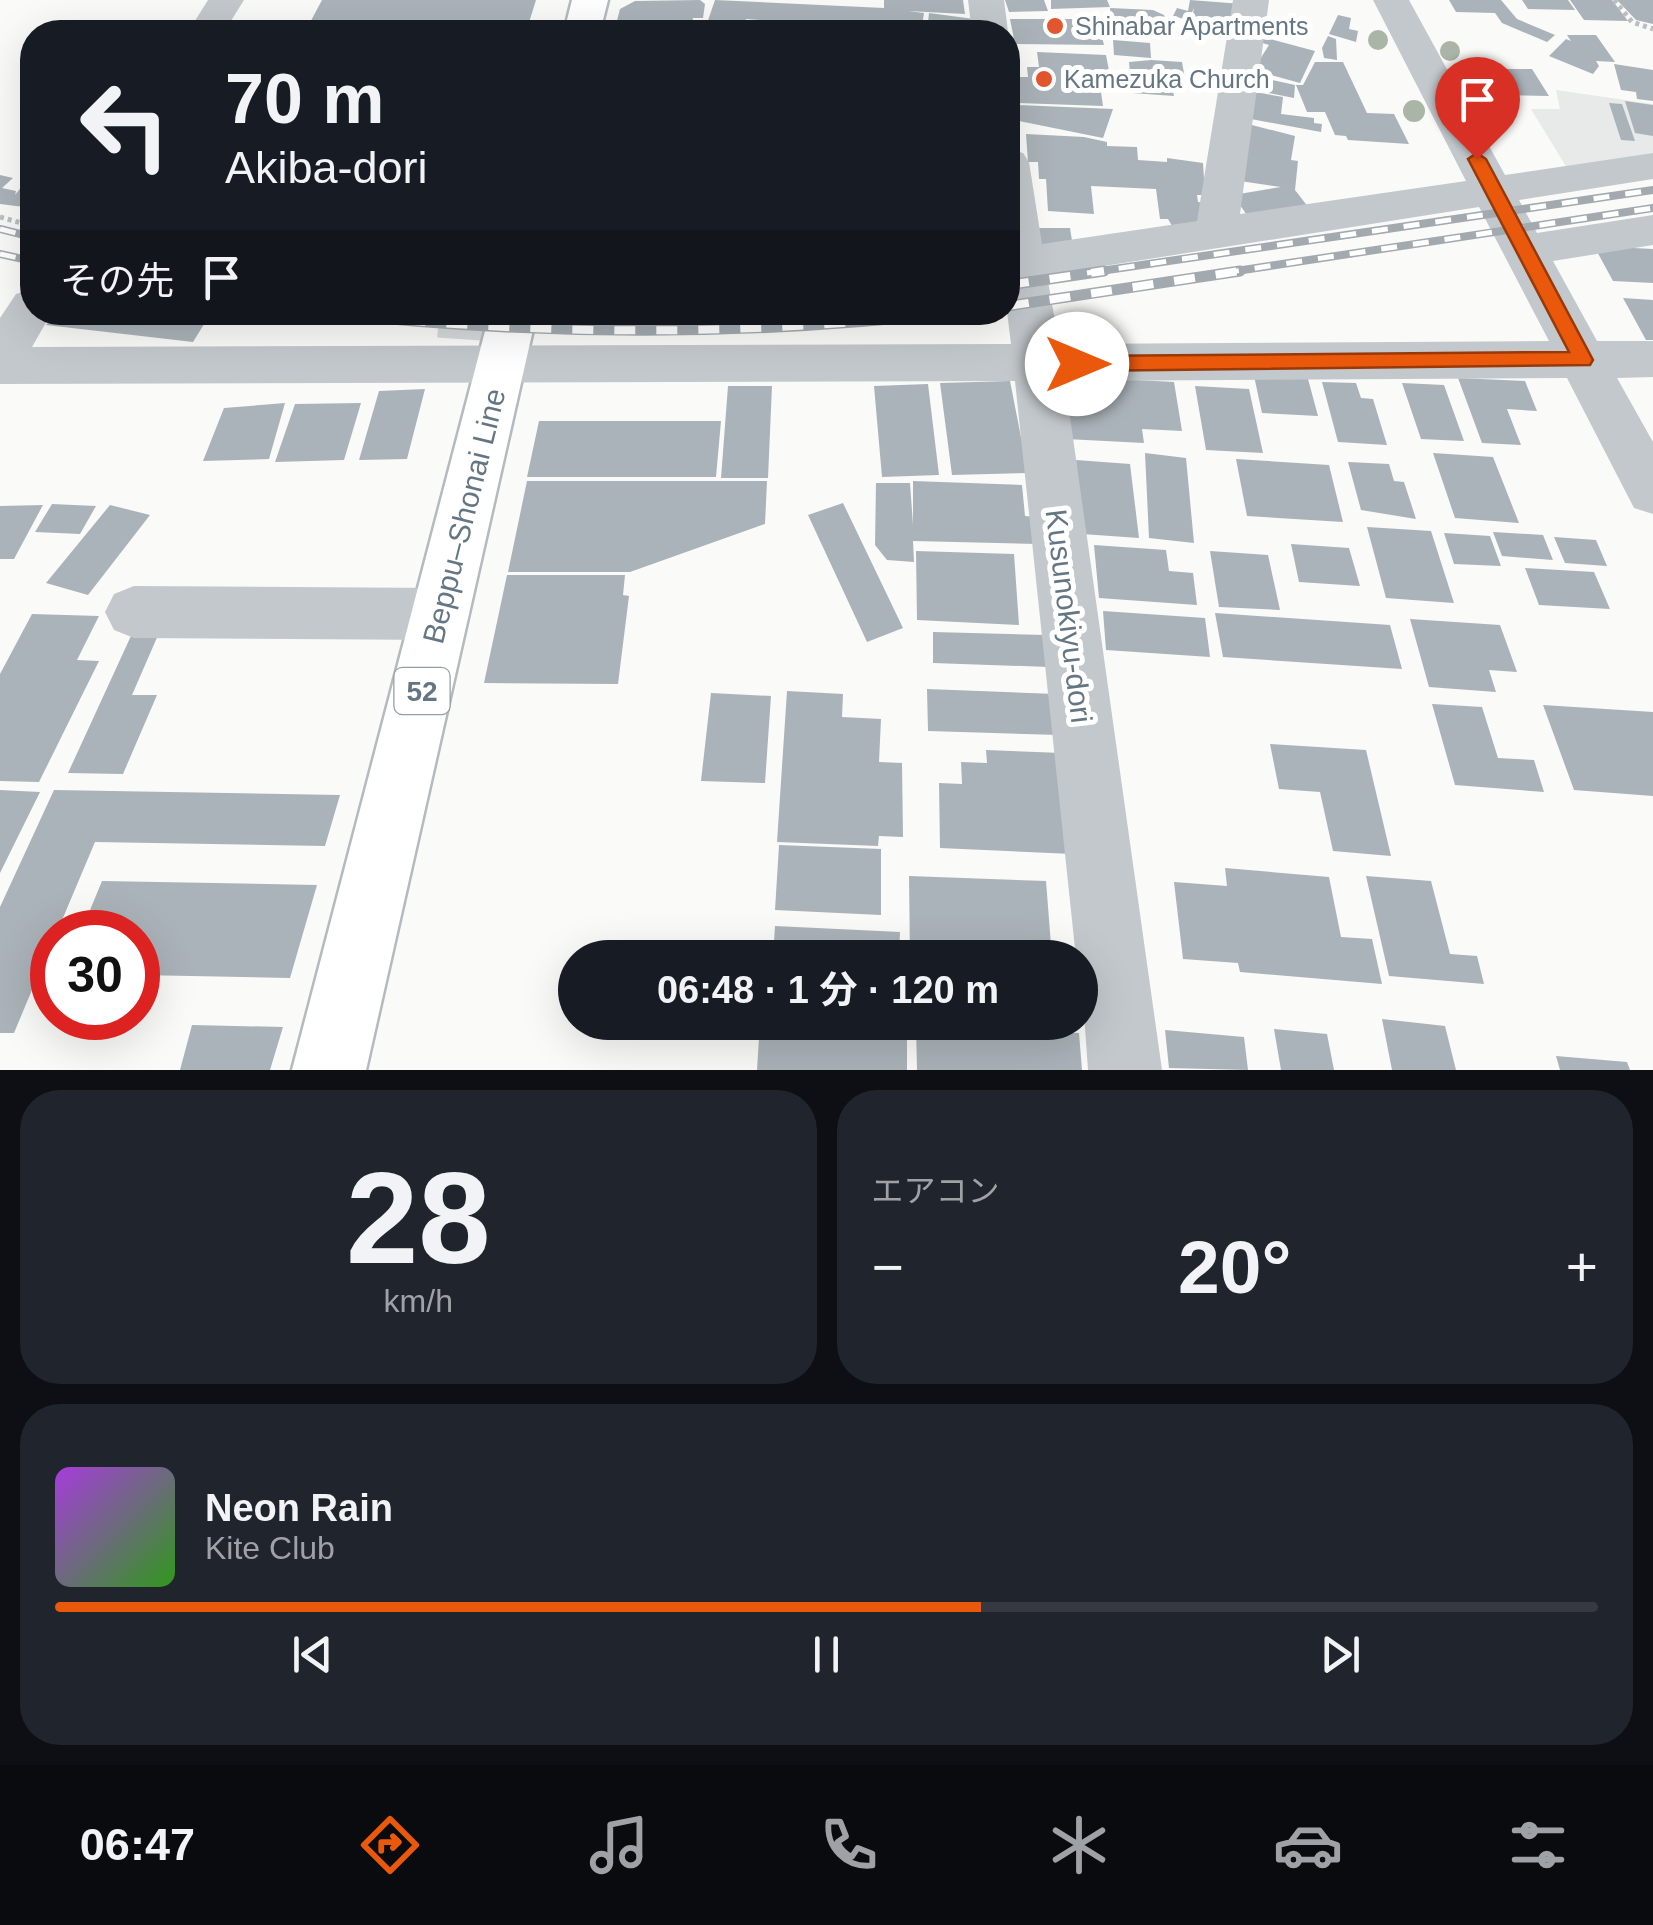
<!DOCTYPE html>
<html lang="ja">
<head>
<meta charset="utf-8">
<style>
	:root { --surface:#171b24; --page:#20242c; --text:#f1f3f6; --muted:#9ea1a6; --line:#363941; --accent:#ea580c }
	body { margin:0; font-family:Helvetica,"Noto Sans JP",sans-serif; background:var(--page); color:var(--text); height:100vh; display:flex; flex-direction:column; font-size:38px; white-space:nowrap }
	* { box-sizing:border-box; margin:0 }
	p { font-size:32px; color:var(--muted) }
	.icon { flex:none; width:55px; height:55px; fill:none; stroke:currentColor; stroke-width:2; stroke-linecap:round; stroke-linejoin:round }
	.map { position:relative; height:1070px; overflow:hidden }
	.sheet { display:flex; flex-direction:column; gap:20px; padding:20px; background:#0d0f14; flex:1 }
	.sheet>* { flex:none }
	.guide { position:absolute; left:20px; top:20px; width:1000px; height:305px; border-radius:40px; box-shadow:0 10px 40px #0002; background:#171b24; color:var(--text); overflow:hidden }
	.speed { position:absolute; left:30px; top:910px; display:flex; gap:20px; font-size:50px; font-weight:700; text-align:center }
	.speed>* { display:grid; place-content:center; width:130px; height:130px; border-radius:50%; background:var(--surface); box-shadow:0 10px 40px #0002; line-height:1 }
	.speed .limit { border:15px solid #d22; background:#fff; color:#111 }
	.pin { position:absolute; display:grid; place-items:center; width:85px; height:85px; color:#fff; margin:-102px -42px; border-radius:50% 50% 50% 0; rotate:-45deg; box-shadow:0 0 10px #0007 }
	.pin .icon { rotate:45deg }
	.me { position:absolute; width:110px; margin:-55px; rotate:90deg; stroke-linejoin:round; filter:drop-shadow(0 0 8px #0008) }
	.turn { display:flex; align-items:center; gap:35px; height:210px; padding:0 40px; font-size:45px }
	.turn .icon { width:130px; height:130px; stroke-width:2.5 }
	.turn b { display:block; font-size:70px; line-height:85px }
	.then { display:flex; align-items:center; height:95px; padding:0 40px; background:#0003; gap:20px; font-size:38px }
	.big { font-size:75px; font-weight:700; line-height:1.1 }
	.sheet .tile { flex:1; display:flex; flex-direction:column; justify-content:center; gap:15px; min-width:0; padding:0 35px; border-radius:40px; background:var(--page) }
	.sheet .dial { align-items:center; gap:0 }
	.dial b { font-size:130px; line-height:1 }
	.song { display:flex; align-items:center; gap:30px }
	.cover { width:120px; height:120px; border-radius:15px; background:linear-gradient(135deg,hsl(280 70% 55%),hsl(110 70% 35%)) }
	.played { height:10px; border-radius:5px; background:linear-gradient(90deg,var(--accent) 60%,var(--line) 60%) }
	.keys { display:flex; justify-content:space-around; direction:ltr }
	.heat { display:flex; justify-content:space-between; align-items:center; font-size:55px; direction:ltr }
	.sheet .tiles { flex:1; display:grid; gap:20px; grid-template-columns:1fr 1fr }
	.tile:last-child { grid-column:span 2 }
	.trip { position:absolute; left:558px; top:940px; width:540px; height:100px; border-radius:50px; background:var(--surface); box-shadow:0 10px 40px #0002; font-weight:700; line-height:100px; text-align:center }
	.tabs { display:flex; height:160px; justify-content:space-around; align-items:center; background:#090b0e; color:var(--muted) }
	.tabs .icon { width:70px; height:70px }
	.tabs .selected { color:var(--accent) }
	.tabs b { font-size:45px; color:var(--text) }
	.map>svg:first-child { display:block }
	.built { fill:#e8e9e9 }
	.building { fill:#aab3b9 }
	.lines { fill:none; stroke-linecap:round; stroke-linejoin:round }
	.minor-tunnel { stroke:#d5d9db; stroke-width:51; stroke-dasharray:51 26; stroke-linecap:butt }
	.major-casing { stroke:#b5babe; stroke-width:5 }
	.path { stroke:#bbbfc2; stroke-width:5; stroke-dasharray:4 4; stroke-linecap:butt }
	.minor { fill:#c3c8cc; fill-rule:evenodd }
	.major { fill:#fff; fill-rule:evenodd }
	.rail-far1-casing { stroke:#a2aab0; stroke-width:8 }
	.rail-casing { stroke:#a2aab0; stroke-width:11 }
	.rail-far1 { stroke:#fff; stroke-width:5; stroke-dasharray:16; stroke-linecap:butt }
	.rail { stroke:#fff; stroke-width:8; stroke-dasharray:21; stroke-linecap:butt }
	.tree { fill:#aab4a7 }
	.route { fill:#ea580c; stroke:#983908; stroke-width:2.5 }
	.poi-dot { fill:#e4572e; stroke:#fff; stroke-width:4 }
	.labels { text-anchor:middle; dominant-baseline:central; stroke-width:10; stroke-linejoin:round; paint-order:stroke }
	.far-poi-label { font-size:25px; fill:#657683; stroke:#fff; text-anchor:start }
	.shield { fill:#fff; stroke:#939fa8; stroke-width:2.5 }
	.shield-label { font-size:28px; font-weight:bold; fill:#657683 }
	.street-label { font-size:30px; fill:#657683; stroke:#fff }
</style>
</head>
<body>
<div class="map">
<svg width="1653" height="1070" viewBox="0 0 1653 1070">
	<rect width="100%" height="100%" fill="#fafaf8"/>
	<path class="built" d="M 1556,90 L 1653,104 L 1653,158 L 1567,168 L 1531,109 L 1560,109 Z"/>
	<path class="building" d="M 322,0 L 536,0 L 526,32 L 305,32 Z
		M 700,0 L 705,4 L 703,18 L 693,18 L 691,32 L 614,32 L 620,9 L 635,1 Z
		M 715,0 L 884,8 L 884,0 L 963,0 L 965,14 L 908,11 L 924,13 L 921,32 L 746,19 L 742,32 L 704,32 Z
		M 1005,0 L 1044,0 L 1048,11 L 1009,12 Z
		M 1051,0 L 1107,0 L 1110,7 L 1051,9 Z
		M 1190,0 L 1242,4 L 1237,33 L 1191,23 L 1194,8 L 1188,20 L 1173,16 L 1177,8 L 1188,11 Z
		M 1449,0 L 1501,0 L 1517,19 L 1555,35 L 1547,42 L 1502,23 L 1495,13 L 1456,12 Z
		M 1522,0 L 1568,0 L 1575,10 L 1528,9 Z
		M 1570,0 L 1612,0 L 1628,21 L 1584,20 Z
		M 1617,0 L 1653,0 L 1653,24 L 1636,20 Z
		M 1110,8 L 1153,10 L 1164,15 L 1166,24 L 1148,23 L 1150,39 L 1113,36 Z
		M 929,13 L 974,19 L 976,32 L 927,32 Z
		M 1083,14 L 1096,14 L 1104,45 L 1015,44 L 1010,19 L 1084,19 Z
		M 1338,15 L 1351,18 L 1349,29 L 1358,31 L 1356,42 L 1329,34 Z
		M 1567,35 L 1596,35 L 1615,62 L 1596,61 L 1599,66 L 1593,74 L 1549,56 L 1566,39 L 1571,41 Z
		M 1259,36 L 1315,51 L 1300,83 L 1253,70 L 1269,45 L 1256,41 Z
		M 1328,36 L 1336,39 L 1337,60 L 1324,58 L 1322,48 Z
		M 1113,40 L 1150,43 L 1151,58 L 1114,55 Z
		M 1037,52 L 1106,55 L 1112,86 L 1100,85 L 1103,106 L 1018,103 L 1020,77 L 1028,77 L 1027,67 L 1039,67 Z
		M 1151,60 L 1182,62 L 1185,79 L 1171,78 L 1174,96 L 1132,93 L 1129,62 Z
		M 1315,62 L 1343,62 L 1367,113 L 1394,114 L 1409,144 L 1348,140 L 1346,136 L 1335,135 L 1325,112 L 1307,112 L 1296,85 L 1303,85 Z
		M 1614,64 L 1653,70 L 1653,101 L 1637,99 L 1636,92 L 1621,90 Z
		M 1481,69 L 1532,69 L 1549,96 L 1496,95 Z
		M 1250,75 L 1295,85 L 1294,98 L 1248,89 Z
		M 1255,92 L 1283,97 L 1281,114 L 1314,118 L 1314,123 L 1322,124 L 1321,132 L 1251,119 Z
		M 1625,101 L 1653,105 L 1653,136 L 1635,133 Z
		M 1609,103 L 1622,104 L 1635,141 L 1621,140 Z
		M 1018,105 L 1113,109 L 1103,138 L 1019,121 Z
		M 1248,124 L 1295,136 L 1291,160 L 1298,161 L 1295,190 L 1312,212 L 1251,221 L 1233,195 L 1281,187 L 1240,181 Z
		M 1026,134 L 1084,137 L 1107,142 L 1107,146 L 1137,147 L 1138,160 L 1167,162 L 1167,158 L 1203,163 L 1205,195 L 1197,195 L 1198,202 L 1207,203 L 1206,228 L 1176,233 L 1168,219 L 1160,219 L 1156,189 L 1091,186 L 1094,214 L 1048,211 L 1046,179 L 1039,179 L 1038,162 L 1028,162 Z
		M 0,175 L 13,178 L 2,188 L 16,191 L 15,195 L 26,181 L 32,182 L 32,208 L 0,204 Z
		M 1034,228 L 1070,228 L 1073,247 L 1038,253 Z
		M 1594,246 L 1653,249 L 1653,283 L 1613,281 Z
		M 1623,298 L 1653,300 L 1653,340 L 1646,340 Z
		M 56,312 L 132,312 L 206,321 L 193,342 L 46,325 Z
		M 1061,376 L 1174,382 L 1182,431 L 1142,429 L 1144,443 L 1066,439 Z
		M 1254,376 L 1308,379 L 1318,416 L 1262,413 Z
		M 1458,378 L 1525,381 L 1537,411 L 1507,409 L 1521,445 L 1482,443 Z
		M 1010,381 L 1028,473 L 952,475 L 940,383 Z
		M 1322,382 L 1356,383 L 1361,398 L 1373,399 L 1387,445 L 1338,442 Z
		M 1402,383 L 1444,385 L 1464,441 L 1421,439 Z
		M 928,384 L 939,475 L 882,477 L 874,386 Z
		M 728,386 L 772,386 L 768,478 L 721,478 Z
		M 1195,386 L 1249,389 L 1263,453 L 1206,450 Z
		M 425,389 L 407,459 L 359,460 L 379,391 Z
		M 285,403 L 269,459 L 203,461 L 224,408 Z
		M 361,403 L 344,460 L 275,462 L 295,404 Z
		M 539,421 L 721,421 L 716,477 L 527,477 Z
		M 1145,453 L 1186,458 L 1194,543 L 1149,538 Z
		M 1433,453 L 1493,457 L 1519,523 L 1455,518 Z
		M 1236,459 L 1329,465 L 1343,522 L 1247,516 Z
		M 1076,460 L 1130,464 L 1139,538 L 1082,534 Z
		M 1348,462 L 1389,464 L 1394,481 L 1404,482 L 1416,519 L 1361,510 Z
		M 527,481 L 767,481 L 765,524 L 630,572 L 508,572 Z
		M 913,481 L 1022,485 L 1025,516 L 1035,517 L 1038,544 L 913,541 L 914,562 L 887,560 L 875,545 L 876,483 L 910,483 L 913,525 Z
		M 843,503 L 903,628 L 867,642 L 808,515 Z
		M 52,504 L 96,506 L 80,534 L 35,532 Z
		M 43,505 L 14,559 L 0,559 L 0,506 Z
		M 110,505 L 150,515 L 88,595 L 46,583 Z
		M 1367,527 L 1431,531 L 1454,603 L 1386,598 Z
		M 1493,532 L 1543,535 L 1553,560 L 1502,556 Z
		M 1444,533 L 1490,536 L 1501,566 L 1454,564 Z
		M 1554,537 L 1596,540 L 1607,566 L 1565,563 Z
		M 1291,544 L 1349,548 L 1360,586 L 1299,582 Z
		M 1094,545 L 1166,550 L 1169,571 L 1193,573 L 1197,605 L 1099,598 Z
		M 916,551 L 1014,554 L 1019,625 L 917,620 Z
		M 1210,551 L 1268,555 L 1280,610 L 1219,607 Z
		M 1525,568 L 1594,572 L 1610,609 L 1539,605 Z
		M 507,575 L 625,575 L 623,595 L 629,596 L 618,684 L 484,683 Z
		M 1103,611 L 1205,618 L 1210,657 L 1106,650 Z
		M 1215,613 L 1390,625 L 1402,669 L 1223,657 Z
		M 32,614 L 99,616 L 77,660 L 99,661 L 39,782 L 0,781 L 0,674 Z
		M 1410,619 L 1500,625 L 1517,672 L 1489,670 L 1496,692 L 1429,687 Z
		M 136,625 L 162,626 L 132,695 L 157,695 L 123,774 L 68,773 Z
		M 933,632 L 1045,635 L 1049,667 L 933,663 Z
		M 927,689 L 1055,694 L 1059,735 L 928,731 Z
		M 787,691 L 843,694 L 842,717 L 881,719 L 879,762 L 902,763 L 903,837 L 879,836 L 878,846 L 777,842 Z
		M 711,693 L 771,696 L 765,783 L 701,781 Z
		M 1432,704 L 1482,707 L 1498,758 L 1534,760 L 1544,792 L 1455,785 Z
		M 1543,705 L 1653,712 L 1653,796 L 1574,790 Z
		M 1270,744 L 1366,750 L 1391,856 L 1333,851 L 1320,792 L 1279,789 Z
		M 986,750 L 1062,753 L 1072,854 L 940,848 L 939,783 L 962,784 L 961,762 L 987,763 Z
		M 0,790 L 40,792 L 0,873 Z
		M 54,790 L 340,795 L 325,846 L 95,842 L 57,932 L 52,932 L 52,942 L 14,1033 L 0,1033 L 0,907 Z
		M 779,845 L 881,849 L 881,915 L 775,910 Z
		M 1225,868 L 1329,877 L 1341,937 L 1372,939 L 1382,984 L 1240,972 L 1238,963 L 1183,959 L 1174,882 L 1227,886 Z
		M 909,876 L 1046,881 L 1052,958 L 910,958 Z
		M 1366,876 L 1431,881 L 1450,954 L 1477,956 L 1484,984 L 1389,976 Z
		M 102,881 L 317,885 L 290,978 L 138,975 L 138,932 L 81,932 Z
		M 775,926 L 900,932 L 899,958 L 773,958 Z
		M 1382,1019 L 1445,1026 L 1456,1070 L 1392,1070 Z
		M 760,1022 L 907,1022 L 907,1070 L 757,1070 Z
		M 192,1025 L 283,1027 L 270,1070 L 180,1070 Z
		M 916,1025 L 1079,1033 L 1082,1070 L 917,1070 Z
		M 1274,1029 L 1327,1034 L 1334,1070 L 1281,1070 Z
		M 1165,1030 L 1244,1037 L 1248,1070 L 1169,1068 Z
		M 1556,1056 L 1627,1062 L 1630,1070 L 1560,1070 Z"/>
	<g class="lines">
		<path class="minor-tunnel" d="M 439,312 L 512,317"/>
		<defs>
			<path id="major" d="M 572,0 L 608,0 L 600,32 L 564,32 Z
				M 490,312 L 537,312 L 366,1070 L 292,1070 Z"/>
		</defs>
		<use href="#major" class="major-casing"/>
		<path class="path" d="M 1614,0 L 1632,22 L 1653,29
			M 0,217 L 32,226"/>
		<path class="minor" d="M 208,0 L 244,0 L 224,32 L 188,32 Z
			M 968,0 L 1004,0 L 1008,32 L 1008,33 L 972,32 Z
			M 1233,0 L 1269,0 L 1240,214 L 1466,181 L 1373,0 L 1409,0 L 1505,175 L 1653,153 L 1653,179 L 1519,200 L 1537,233 L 1653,215 L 1653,245 L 1553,261 L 1597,341 L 1653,341 L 1653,377 L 1617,378 L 1653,442 L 1653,514 L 1634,508 L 1567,378 L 1065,381 L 1162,1070 L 1088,1070 L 1080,958 L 1076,958 L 1015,381 L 0,384 L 0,318 L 16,294 L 32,289 L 32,312 L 52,312 L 32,347 L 1011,344 L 1007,312 L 1008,149 L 1023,153 L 1029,162 L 1042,244 L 1197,221 ZM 1479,207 L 1549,341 L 1059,344 L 1047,275 Z
			M 134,586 L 441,588 L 461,596 L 470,614 L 461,632 L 441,640 L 134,638 L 114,630 L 105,612 L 114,594 Z"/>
		<use href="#major" class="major"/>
		<defs>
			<path id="rail-far1" d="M 0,229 L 32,237
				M 0,254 L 32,261
				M 1087,273 L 1653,190
				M 1223,273 L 1653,208"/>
			<path id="rail" d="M 1008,285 L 1104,271
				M 1008,306 L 1240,271
				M 321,312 C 534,336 744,337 957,312"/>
		</defs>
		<use href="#rail-far1" class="rail-far1-casing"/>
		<use href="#rail" class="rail-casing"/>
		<use href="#rail-far1" class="rail-far1"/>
		<use href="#rail" class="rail"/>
	</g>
	<g class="tree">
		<circle cx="1378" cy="40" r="10"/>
		<circle cx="1450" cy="51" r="10"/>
		<circle cx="1414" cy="111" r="11"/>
		<circle cx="1484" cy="111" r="11"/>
	</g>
	<path class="route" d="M 1477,153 L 1486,159 L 1593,360 L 1590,365 L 1077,371 L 1067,364 L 1077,356 L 1569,352 L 1468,159 Z"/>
	<g class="poi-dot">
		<circle cx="1055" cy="26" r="10"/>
		<circle cx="1044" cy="79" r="10"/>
	</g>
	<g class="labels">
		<g class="far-poi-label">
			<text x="1075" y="26">Shinabar Apartments</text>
			<text x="1064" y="79">Kamezuka Church</text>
		</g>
		<rect class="shield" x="394.5" y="668" width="55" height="46" rx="8"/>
		<g class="shield-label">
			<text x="422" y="691">52</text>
		</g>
		<g class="street-label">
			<text transform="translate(464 516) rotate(-76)">Beppu–Shonai Line</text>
			<text transform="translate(1069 616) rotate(83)">Kusunokiyu-dori</text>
		</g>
	</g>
</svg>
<div class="speed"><div class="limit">30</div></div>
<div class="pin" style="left:1477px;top:159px;background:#d93025"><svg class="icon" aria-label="arrive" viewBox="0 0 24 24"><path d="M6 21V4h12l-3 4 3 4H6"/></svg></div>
<svg class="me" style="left:1077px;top:364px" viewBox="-20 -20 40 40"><circle r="19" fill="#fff"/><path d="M0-13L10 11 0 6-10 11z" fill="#ea580c"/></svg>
<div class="trip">06:48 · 1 分 · 120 m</div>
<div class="guide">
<div class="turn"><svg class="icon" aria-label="left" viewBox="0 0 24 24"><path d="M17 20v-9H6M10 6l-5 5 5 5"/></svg><div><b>70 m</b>Akiba-dori</div></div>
<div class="then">その先<svg class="icon" aria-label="arrive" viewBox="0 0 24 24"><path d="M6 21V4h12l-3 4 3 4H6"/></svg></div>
</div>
</div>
<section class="sheet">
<div class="tiles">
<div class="tile dial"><b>28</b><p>km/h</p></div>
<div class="tile"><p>エアコン</p>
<div class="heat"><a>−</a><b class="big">20°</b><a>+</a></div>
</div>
<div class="tile">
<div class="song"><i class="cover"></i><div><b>Neon Rain</b><p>Kite Club</p></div></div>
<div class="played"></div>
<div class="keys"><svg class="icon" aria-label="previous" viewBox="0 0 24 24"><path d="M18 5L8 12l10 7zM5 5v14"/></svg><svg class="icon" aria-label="pause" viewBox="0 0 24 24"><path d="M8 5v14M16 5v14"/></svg><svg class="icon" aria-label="next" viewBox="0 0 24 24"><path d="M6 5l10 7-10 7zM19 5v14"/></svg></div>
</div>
</div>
</section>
<nav class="tabs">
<b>06:47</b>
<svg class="icon selected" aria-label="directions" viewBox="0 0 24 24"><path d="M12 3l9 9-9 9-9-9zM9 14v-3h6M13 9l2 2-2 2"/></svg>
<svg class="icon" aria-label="music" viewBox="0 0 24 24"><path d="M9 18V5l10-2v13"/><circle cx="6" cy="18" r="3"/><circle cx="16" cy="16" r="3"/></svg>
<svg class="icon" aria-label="phone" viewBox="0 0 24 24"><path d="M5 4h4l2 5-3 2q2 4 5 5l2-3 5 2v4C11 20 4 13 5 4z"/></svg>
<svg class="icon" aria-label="climate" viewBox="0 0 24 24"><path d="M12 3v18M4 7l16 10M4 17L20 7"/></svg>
<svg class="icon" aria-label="car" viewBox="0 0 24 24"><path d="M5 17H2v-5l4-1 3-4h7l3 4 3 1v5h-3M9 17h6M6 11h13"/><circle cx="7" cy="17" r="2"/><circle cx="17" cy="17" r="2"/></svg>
<svg class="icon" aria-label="filters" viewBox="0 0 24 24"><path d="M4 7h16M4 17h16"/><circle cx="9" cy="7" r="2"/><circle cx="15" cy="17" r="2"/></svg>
</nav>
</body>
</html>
